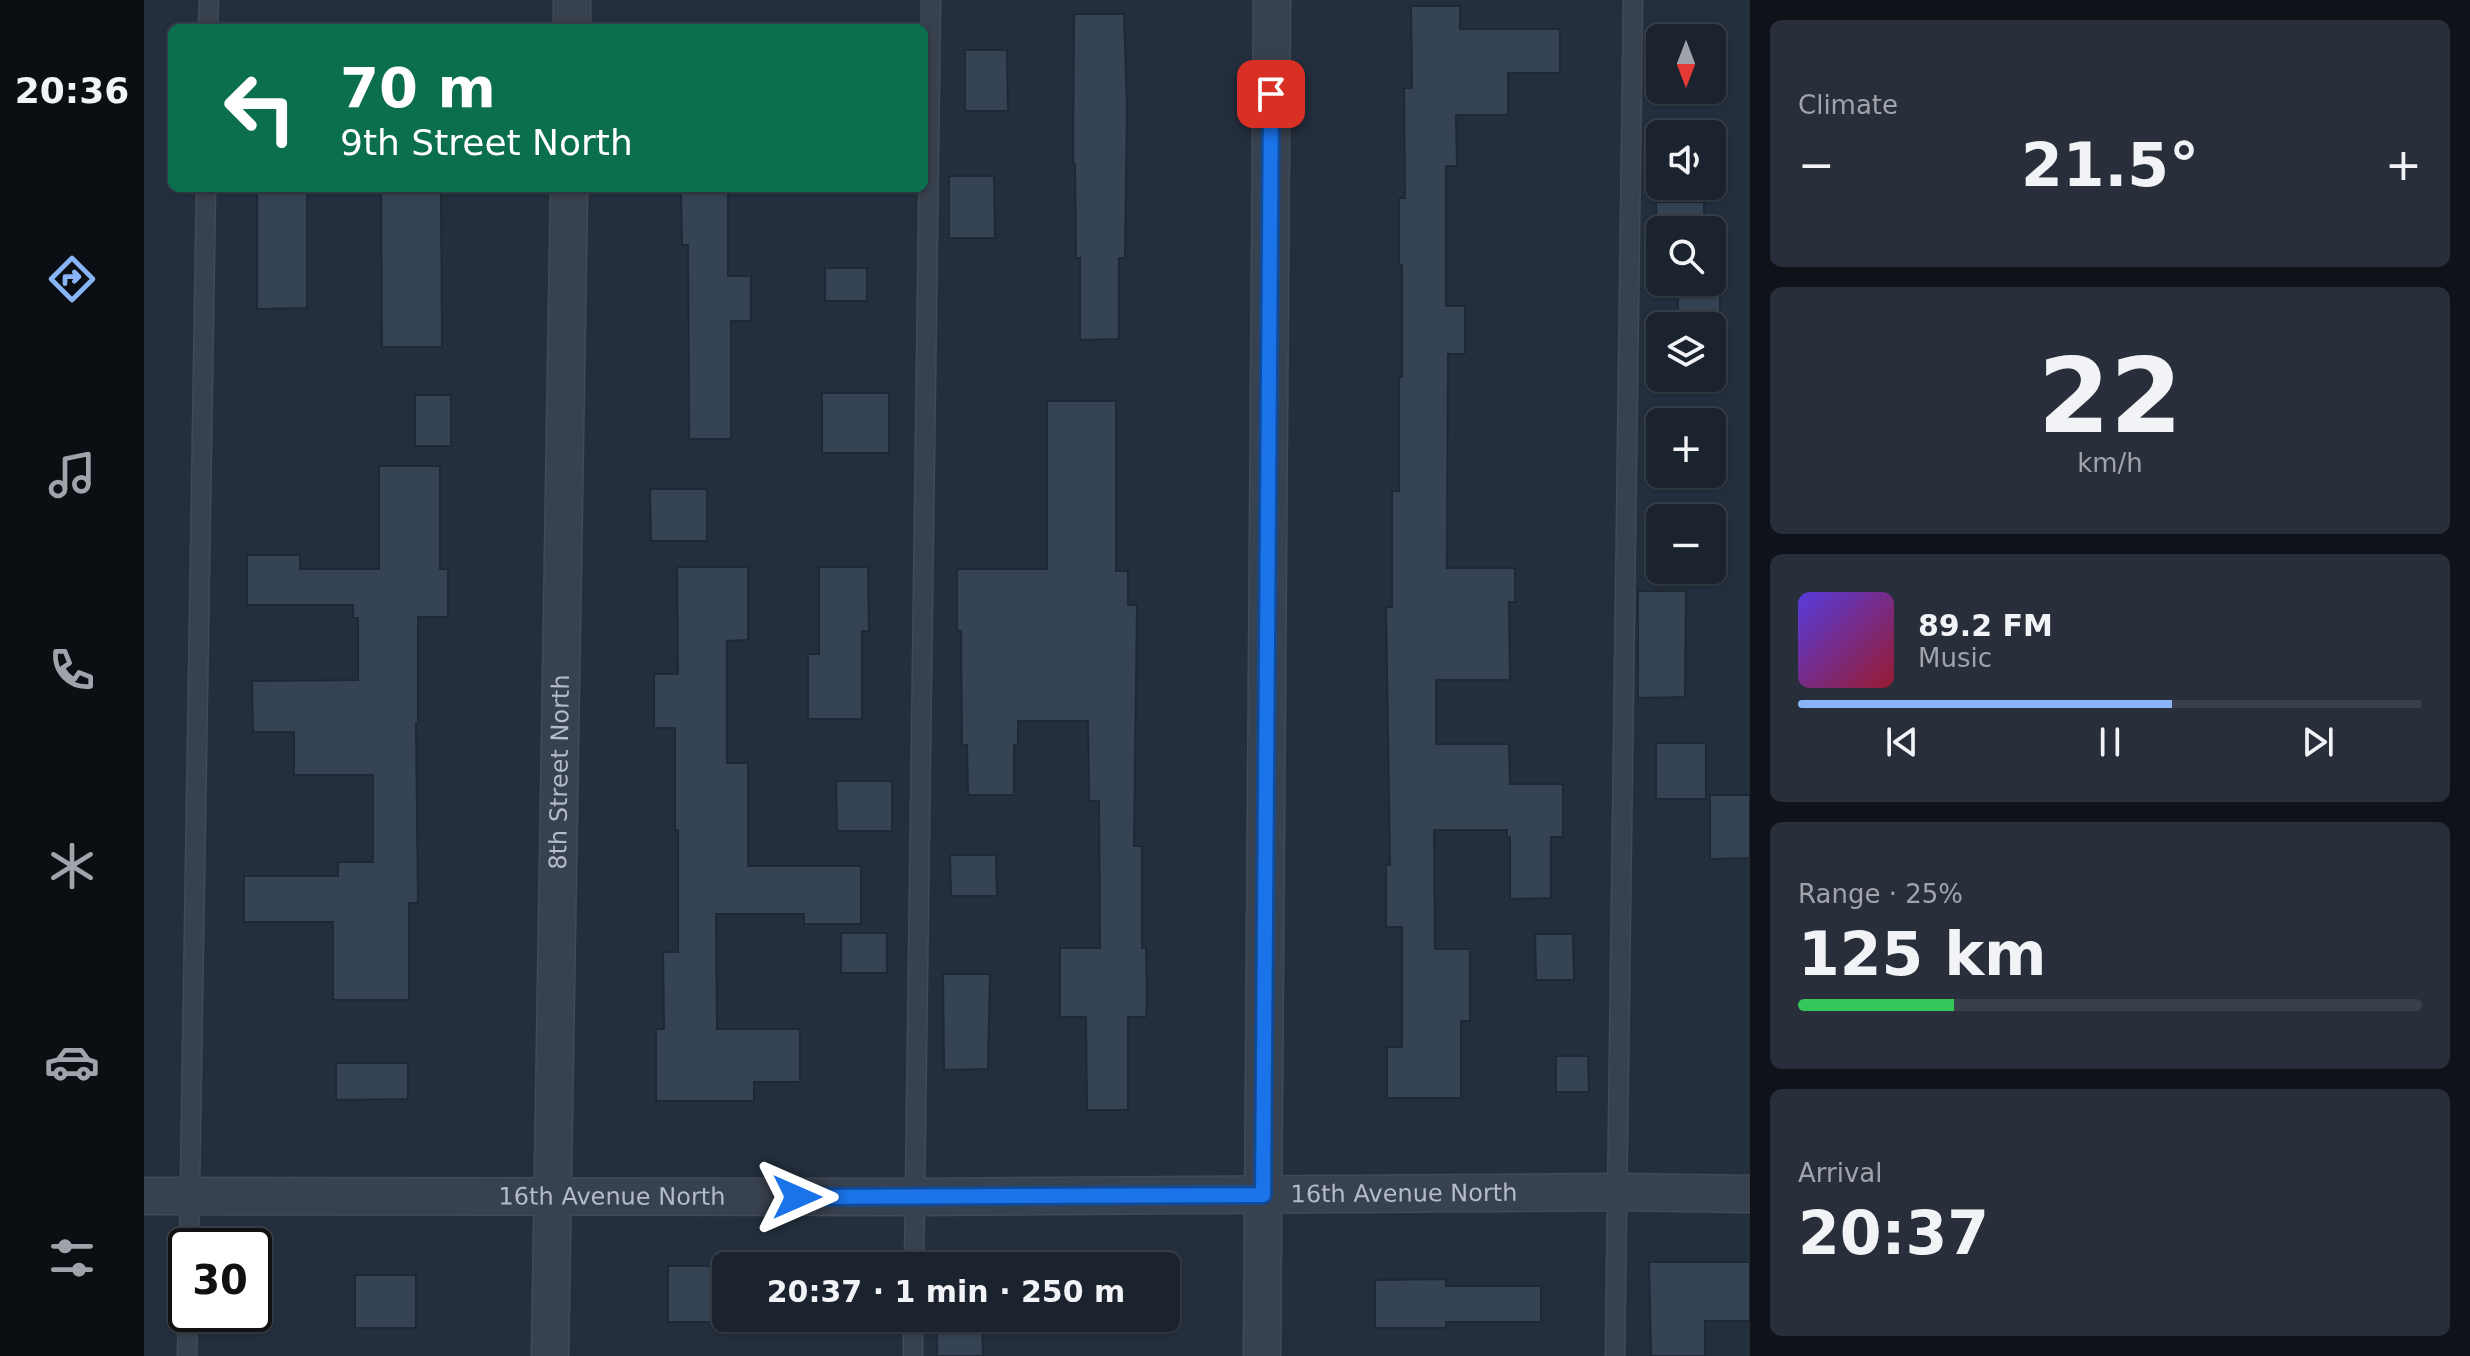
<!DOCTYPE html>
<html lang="en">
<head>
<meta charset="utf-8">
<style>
	:root { --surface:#1b232e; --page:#282f3a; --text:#f1f3f6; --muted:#a0a4aa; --line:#39404a; --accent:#8ab4f8 }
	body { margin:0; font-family:"DejaVu Sans",sans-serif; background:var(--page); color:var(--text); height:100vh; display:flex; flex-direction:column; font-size:30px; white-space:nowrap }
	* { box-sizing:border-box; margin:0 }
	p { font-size:26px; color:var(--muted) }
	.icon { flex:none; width:44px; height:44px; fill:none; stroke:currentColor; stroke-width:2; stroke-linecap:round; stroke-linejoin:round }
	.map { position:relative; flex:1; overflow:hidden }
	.sheet { display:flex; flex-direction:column; gap:20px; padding:20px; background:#0f1319; width:720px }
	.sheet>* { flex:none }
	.hud { position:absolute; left:24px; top:24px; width:760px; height:168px; border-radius:12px; box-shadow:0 2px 6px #0004,0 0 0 2px var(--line); background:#0b6e4f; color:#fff; overflow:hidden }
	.needle { width:52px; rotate:180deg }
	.fabs { position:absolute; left:1502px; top:24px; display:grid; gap:16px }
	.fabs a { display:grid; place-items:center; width:80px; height:80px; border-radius:12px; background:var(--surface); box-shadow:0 2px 6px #0004,0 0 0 2px var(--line); font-size:40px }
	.speed { position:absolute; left:24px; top:1228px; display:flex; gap:16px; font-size:40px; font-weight:700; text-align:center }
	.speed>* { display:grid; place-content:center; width:104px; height:104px; border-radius:50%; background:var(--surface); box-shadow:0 2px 6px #0004,0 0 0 2px var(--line); line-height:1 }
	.speed .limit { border:4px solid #111; border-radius:12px; background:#fff; color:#111 }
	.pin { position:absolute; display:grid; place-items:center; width:68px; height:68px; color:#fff; margin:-34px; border-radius:16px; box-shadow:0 4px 12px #0006 }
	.me { position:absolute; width:88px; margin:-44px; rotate:90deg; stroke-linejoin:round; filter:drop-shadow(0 0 6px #0008) }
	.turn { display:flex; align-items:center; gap:28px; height:168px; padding:0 40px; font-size:36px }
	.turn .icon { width:104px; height:104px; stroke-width:2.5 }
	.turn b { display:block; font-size:56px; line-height:68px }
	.big { font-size:60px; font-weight:700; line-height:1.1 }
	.sheet .tile { flex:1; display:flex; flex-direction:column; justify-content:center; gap:12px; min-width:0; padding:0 28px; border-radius:12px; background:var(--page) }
	.sheet .dial { align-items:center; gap:0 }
	.dial b { font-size:104px; line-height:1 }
	.song { display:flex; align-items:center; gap:24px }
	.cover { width:96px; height:96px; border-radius:12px; background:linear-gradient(135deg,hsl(250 70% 55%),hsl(350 70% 35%)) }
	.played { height:8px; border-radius:4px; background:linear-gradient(90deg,var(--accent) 60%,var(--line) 60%) }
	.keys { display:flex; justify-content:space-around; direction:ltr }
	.heat { display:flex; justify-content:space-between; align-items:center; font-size:44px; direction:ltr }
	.charge { height:12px; border-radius:6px; background:linear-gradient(90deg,#34c759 25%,var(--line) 0) }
	.trip { position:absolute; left:568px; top:1252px; width:468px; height:80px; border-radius:12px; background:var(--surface); box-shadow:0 2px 6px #0004,0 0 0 2px var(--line); font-weight:700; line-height:80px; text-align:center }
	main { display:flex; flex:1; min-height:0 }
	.menu { display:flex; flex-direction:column; width:144px; justify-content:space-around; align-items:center; background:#0b0e12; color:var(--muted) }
	.menu .icon { width:56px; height:56px }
	.menu .on { color:var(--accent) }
	.menu b { font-size:36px; color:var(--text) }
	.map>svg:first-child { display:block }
	.building { fill:#364354; stroke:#1f2835; stroke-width:2 }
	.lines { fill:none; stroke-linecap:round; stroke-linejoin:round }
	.service-casing { stroke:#414a57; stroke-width:21 }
	.minor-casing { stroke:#414a57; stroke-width:39 }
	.service { stroke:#38414e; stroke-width:18 }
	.minor { stroke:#38414e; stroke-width:36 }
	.route-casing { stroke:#114b97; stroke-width:20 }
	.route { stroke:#1a73e8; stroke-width:14 }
	.labels { text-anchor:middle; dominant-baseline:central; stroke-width:8; stroke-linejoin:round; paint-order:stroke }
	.street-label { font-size:24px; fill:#b4bcc9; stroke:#1d2633 }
</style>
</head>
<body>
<main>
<nav class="menu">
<b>20:36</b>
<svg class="icon on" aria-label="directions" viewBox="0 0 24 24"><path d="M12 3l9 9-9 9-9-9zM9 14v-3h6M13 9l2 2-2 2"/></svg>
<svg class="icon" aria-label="music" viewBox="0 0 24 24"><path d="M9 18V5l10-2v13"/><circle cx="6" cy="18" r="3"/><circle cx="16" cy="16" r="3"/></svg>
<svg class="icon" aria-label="phone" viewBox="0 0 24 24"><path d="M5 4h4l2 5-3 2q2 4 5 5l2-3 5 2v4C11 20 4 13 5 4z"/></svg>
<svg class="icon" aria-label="climate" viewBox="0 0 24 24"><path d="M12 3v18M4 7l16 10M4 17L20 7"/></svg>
<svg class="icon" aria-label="car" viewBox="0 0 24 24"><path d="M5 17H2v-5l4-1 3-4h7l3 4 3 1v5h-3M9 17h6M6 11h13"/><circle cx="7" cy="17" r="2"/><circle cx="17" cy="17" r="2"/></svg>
<svg class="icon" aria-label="filters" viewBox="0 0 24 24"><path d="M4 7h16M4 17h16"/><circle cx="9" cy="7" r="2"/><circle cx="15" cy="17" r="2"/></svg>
</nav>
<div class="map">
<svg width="1606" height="1356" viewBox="0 0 1606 1356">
	<rect width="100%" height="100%" fill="#242f3e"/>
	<path class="building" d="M 1267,6 L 1316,6 L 1316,29 L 1416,29 L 1416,73 L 1364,73 L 1364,115 L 1312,115 L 1313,166 L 1302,166 L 1302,306 L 1321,306 L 1321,354 L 1304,354 L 1303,568 L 1371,568 L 1371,602 L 1365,602 L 1366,680 L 1292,680 L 1292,744 L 1365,744 L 1366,784 L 1419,784 L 1419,837 L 1407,837 L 1407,898 L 1366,899 L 1366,837 L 1363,837 L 1363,830 L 1290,830 L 1291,949 L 1326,949 L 1326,1021 L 1317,1021 L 1317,1098 L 1243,1098 L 1243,1047 L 1258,1047 L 1258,927 L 1242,927 L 1242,865 L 1246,865 L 1242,607 L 1248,607 L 1248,491 L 1255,491 L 1255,377 L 1258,377 L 1258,265 L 1255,265 L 1255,198 L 1261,198 L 1260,88 L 1268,88 Z
		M 930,14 L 980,14 L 983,106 L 981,258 L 975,258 L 975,339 L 936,340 L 936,258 L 932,258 L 931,164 L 929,164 Z
		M 821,50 L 863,50 L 864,111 L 821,111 Z
		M 805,176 L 850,176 L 851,238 L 805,238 Z
		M 113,188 L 163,188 L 163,308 L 113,309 Z
		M 237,188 L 297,188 L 298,347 L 238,347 Z
		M 537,189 L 584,189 L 584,276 L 607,276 L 607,321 L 587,321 L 587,439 L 545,439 L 544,245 L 538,245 Z
		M 1512,202 L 1560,202 L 1560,230 L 1516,230 L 1516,257 L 1513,257 Z
		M 681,268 L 723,268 L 723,301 L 681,301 Z
		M 1576,281 L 1576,326 L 1534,326 L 1534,282 Z
		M 678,393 L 745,393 L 745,453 L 678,453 Z
		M 271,395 L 307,395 L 307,446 L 271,446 Z
		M 903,401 L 972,401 L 972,571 L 984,571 L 984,605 L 993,605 L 990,846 L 998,846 L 998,948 L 1002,948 L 1003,1000 L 1002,1017 L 984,1017 L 984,1110 L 943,1110 L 942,1017 L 916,1017 L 916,948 L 956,948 L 955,801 L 945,801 L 944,721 L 874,721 L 874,745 L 870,745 L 870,795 L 824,795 L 823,745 L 818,745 L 817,631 L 813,631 L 813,569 L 903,569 Z
		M 235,466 L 296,466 L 296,569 L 304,569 L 304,617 L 274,617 L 274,723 L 272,723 L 274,903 L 265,903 L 265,1000 L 189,1000 L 189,922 L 100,922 L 100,876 L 194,876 L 194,862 L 229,862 L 229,775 L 150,775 L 150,732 L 109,732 L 108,681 L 214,680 L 214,618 L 209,618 L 209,605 L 103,605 L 103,555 L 156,555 L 156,569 L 235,569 Z
		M 506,489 L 563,489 L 563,541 L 507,541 Z
		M 533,567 L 604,567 L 604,640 L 583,641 L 583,763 L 604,763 L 604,866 L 717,866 L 717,924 L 660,924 L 660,914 L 572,914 L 573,1029 L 656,1029 L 656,1082 L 610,1082 L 610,1101 L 512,1101 L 512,1029 L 520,1029 L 519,952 L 534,952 L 534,830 L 531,830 L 531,728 L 510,728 L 510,674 L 534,674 Z
		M 675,567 L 724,567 L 725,631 L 718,631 L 718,719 L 664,719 L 664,654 L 675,654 Z
		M 1494,591 L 1542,591 L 1541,697 L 1494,698 Z
		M 1512,743 L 1562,743 L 1562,799 L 1512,799 Z
		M 692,781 L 748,781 L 748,831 L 693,831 Z
		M 1566,795 L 1606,795 L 1606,858 L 1566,859 Z
		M 806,855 L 852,855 L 853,896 L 807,896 Z
		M 697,933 L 743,933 L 743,973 L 697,973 Z
		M 1391,934 L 1429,934 L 1430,980 L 1392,980 Z
		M 799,974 L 846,974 L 844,1069 L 800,1070 Z
		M 1412,1056 L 1444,1056 L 1445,1092 L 1412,1092 Z
		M 192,1063 L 264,1063 L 264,1099 L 192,1100 Z
		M 1505,1262 L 1606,1262 L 1606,1321 L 1561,1321 L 1561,1356 L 1507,1356 Z
		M 524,1266 L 586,1266 L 582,1266 L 582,1318 L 586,1318 L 586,1322 L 524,1322 Z
		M 211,1275 L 272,1275 L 272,1328 L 211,1328 Z
		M 1302,1279 L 1302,1286 L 1397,1286 L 1397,1322 L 1302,1322 L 1302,1328 L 1231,1328 L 1231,1280 Z
		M 793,1318 L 838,1318 L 839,1356 L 793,1356 Z"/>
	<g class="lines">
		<defs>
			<path id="service" d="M 64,28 L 65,0
				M 45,1246 L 62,188
				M 770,1266 L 787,0
				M 43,1356 L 44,1314
				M 769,1356 L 769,1318
				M 1471,1356 L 1489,0"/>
			<g id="minor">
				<path d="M 428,28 L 428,0"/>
				<path id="s1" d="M 0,1196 L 771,1197 L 1473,1192 L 1606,1194"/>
				<path id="s2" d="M 406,1356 L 425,188"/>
				<path d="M 1118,1356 L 1128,0"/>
			</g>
		</defs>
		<use href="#service" class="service-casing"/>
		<use href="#minor" class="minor-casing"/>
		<use href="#service" class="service"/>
		<use href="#minor" class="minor"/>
	</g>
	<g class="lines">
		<defs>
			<path id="route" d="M 653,1197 L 1119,1195 L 1127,94"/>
		</defs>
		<use href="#route" class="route-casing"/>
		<use href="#route" class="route"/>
	</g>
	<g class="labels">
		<g class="street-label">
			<text stroke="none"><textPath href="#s2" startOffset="584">8th Street North</textPath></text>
			<text stroke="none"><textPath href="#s1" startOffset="1260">16th Avenue North</textPath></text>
			<text stroke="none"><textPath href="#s1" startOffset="468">16th Avenue North</textPath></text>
		</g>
	</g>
</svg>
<div class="fabs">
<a><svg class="needle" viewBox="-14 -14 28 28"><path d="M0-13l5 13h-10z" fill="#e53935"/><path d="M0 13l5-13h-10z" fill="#a0a4aa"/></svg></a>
<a><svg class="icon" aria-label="sound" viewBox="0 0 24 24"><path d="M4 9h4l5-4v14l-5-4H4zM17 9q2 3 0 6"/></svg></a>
<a><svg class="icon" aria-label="search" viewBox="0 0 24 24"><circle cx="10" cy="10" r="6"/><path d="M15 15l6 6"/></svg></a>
<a><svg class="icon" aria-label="layers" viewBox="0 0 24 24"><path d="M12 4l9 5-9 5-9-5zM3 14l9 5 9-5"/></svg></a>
<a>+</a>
<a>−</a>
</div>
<div class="speed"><div class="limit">30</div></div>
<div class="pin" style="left:1127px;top:94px;background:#d93025"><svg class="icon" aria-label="arrive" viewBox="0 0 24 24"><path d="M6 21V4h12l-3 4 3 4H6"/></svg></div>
<svg class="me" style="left:653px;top:1197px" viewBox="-20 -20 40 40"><path d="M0-17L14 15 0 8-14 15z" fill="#1a73e8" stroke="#fff" stroke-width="4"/></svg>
<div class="trip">20:37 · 1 min · 250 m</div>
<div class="hud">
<div class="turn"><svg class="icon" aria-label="left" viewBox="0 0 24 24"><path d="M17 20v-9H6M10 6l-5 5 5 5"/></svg><div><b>70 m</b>9th Street North</div></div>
</div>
</div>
<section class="sheet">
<div class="tile"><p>Climate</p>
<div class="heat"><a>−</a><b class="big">21.5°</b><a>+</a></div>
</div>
<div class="tile dial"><b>22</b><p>km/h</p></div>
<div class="tile">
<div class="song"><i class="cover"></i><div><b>89.2 FM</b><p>Music</p></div></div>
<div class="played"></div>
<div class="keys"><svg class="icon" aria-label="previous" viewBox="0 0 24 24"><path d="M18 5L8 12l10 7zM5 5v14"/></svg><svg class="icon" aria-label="pause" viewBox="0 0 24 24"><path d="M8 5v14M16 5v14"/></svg><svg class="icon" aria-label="next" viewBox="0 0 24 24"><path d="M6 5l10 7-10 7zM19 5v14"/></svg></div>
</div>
<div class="tile"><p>Range · 25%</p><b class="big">125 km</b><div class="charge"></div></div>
<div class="tile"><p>Arrival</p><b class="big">20:37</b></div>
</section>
</main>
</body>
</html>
